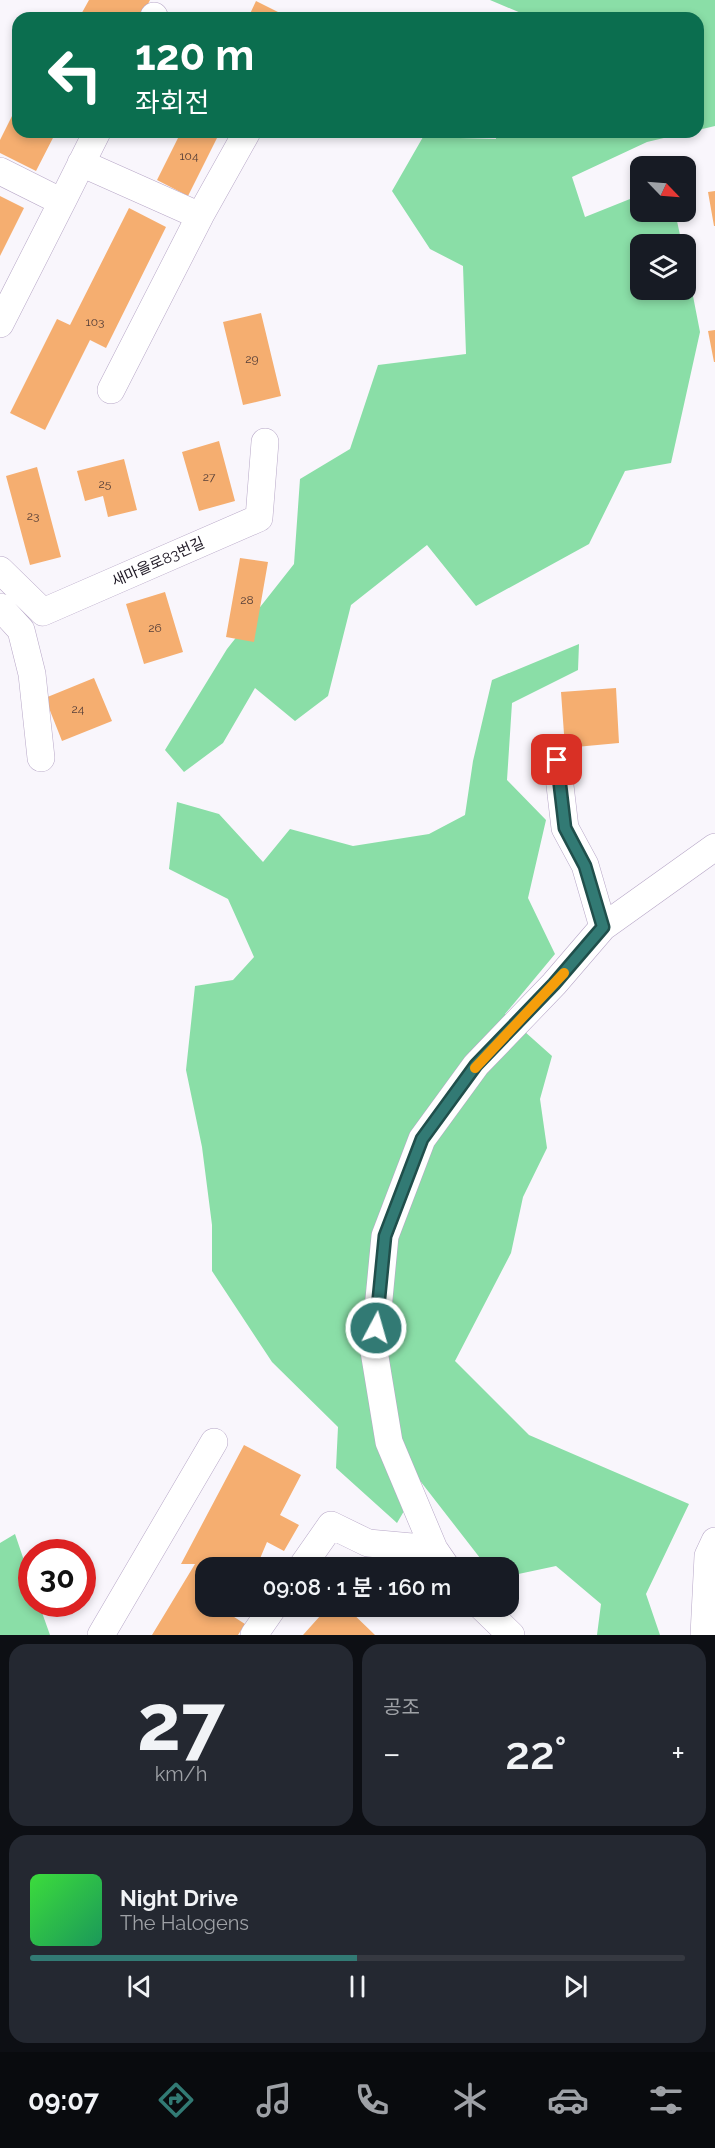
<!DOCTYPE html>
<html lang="ko">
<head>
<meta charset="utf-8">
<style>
	:root { --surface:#171b24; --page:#242831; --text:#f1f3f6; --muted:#9ea1a6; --line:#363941; --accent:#327a74 }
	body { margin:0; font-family:Raleway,"Noto Sans KR",sans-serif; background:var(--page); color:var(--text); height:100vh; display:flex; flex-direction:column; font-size:22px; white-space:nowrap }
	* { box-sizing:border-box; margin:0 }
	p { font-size:20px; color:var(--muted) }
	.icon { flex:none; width:33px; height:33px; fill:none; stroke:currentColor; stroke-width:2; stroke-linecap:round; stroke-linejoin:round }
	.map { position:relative; height:1635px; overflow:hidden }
	.panel { display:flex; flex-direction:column; gap:9px; padding:9px; background:#0d0f14; flex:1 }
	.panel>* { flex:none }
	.top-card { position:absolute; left:12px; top:12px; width:692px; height:126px; border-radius:18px; box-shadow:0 3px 9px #0003; background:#0b6e4f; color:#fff; overflow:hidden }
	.needle { width:39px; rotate:115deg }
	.fabs { position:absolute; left:630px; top:156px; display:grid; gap:12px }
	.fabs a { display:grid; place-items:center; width:66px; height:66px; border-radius:12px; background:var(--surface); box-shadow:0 3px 9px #0003; font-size:30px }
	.speed { position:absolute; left:18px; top:1539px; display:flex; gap:12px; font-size:30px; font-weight:700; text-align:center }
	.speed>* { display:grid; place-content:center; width:78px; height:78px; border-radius:50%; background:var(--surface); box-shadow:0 3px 9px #0003; line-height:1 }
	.speed .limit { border:9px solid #d22; background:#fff; color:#111 }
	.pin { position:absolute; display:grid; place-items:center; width:51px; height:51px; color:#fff; margin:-26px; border-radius:12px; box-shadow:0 3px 9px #0006 }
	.me { position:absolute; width:66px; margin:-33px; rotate:6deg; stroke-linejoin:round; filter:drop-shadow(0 0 4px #0008) }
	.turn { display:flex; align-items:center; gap:21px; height:126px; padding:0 24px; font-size:27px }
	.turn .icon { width:78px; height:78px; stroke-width:2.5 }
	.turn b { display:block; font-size:42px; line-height:51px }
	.big { font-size:45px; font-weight:600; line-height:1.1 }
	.panel .widget { flex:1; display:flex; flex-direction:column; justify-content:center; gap:9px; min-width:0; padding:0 21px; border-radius:18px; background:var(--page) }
	.panel .dial { align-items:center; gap:0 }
	.dial b { font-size:78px; line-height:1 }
	.song { display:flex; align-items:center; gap:18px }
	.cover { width:72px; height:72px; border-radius:9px; background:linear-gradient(135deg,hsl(120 70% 55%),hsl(150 70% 35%)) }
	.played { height:6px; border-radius:3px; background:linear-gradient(90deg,var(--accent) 50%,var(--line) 50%) }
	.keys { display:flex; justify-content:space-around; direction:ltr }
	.heat { display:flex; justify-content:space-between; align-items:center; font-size:33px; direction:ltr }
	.panel .tiles { flex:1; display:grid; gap:9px; grid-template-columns:1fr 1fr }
	.widget:last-child { grid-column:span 2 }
	.trip { position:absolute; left:195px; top:1557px; width:324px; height:60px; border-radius:18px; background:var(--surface); box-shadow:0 3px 9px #0003; font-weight:600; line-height:60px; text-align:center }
	.tab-bar { display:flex; height:96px; justify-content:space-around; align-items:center; background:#090b0e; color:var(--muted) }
	.tab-bar .icon { width:42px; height:42px }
	.tab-bar .on { color:var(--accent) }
	.tab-bar b { font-size:27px; color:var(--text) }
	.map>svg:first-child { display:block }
	.forest { fill:#8adea7 }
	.building { fill:#f5ae70 }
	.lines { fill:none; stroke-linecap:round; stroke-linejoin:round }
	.minor-casing { stroke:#b7a7c7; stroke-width:28 }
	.minor { stroke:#fff; stroke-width:27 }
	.route-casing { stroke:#204f4b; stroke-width:15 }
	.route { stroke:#327a74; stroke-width:10 }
	.slow { stroke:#f59e0b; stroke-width:10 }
	.labels { text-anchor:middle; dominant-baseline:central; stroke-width:6; stroke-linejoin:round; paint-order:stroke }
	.number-label { font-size:12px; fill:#543e38 }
	.street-label { font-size:15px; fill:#1f1925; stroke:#fff }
</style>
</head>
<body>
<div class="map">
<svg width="715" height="1635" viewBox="0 0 715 1635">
	<rect width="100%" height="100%" fill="#f9f6fc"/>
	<path class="forest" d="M 490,0 L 715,0 L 715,126 L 698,130 L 698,18 L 528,18 L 528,16 Z
		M 495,132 L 689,132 L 647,142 L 572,177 L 585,217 L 640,195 L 640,212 L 675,212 L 682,244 L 640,244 L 640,290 L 686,290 L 686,260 L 700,332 L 671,463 L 625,471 L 589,544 L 476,606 L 427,545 L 351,605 L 328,696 L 295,721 L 255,688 L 223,743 L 184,772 L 165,750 L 227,649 L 294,564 L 300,479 L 350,449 L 378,365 L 466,354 L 463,266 L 430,249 L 392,191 L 423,137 L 496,139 Z
		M 579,644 L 578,670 L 512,703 L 507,780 L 546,820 L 528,898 L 555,954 L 505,1014 L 552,1056 L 540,1099 L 547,1148 L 523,1197 L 511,1253 L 455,1361 L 529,1435 L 689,1504 L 646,1594 L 660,1635 L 597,1635 L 601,1604 L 556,1566 L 509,1576 L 508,1568 L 487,1567 L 421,1482 L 397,1523 L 336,1468 L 338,1427 L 272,1362 L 212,1271 L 212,1225 L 202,1147 L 186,1070 L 195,986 L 233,980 L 254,957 L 228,899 L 169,869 L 177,802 L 219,814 L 263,862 L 290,829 L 353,846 L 429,834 L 465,815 L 473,761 L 492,680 Z
		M 15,1534 L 31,1581 L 32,1604 L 39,1604 L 50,1635 L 0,1635 L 0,1543 Z"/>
	<path class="building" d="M 89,0 L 150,0 L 141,18 L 79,18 Z
		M 256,1 L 290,18 L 248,18 Z
		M 18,104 L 18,132 L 56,132 L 36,171 L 0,153 L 0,140 Z
		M 181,132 L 220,132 L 188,196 L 157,180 Z
		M 715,191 L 715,226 L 714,226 L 708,192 Z
		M 0,196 L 24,208 L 0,256 Z
		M 129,208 L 166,227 L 106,348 L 90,340 L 45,430 L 10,413 L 57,319 L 70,325 Z
		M 261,313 L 281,396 L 243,405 L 223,322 Z
		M 715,330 L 715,362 L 714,362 L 708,331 Z
		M 219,441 L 235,501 L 199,511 L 182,452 Z
		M 124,459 L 137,510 L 108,517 L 103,496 L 85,501 L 77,471 Z
		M 37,467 L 61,557 L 30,565 L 6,476 Z
		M 240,558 L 268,562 L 254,642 L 226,637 Z
		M 165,592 L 183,652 L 144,664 L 126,604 Z
		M 94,678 L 112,721 L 62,741 L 45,698 Z
		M 616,688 L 619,743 L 565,748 L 561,692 Z
		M 244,1445 L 301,1475 L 280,1515 L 299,1525 L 284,1551 L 267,1542 L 256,1568 L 206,1568 L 206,1606 L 236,1606 L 231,1615 L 245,1624 L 238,1635 L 152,1635 L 195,1564 L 181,1564 Z
		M 329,1606 L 345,1606 L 375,1635 L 303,1635 Z"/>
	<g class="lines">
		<defs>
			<path id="minor" d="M 154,18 L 154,16
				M 81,163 L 200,216 L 111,390
				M 0,171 L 62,202 L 0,324
				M 62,202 L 97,132
				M 200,216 L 247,132
				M 0,570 L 43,612 L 259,518 L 265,442
				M 0,607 L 21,630 L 32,674 L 41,758
				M 557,760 L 565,828 L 585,865 L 603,927 L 715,847
				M 301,1568 L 331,1525 L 368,1543 L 434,1549
				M 447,1568 L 434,1549 L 389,1442 L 374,1351 L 385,1236 L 422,1139 L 476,1065 L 554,984 L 603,927
				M 481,1606 L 511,1635
				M 101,1635 L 214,1442
				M 254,1635 L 274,1606
				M 704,1635 L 708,1556 L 715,1541"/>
		</defs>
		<use href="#minor" class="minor-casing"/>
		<use href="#minor" class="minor"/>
	</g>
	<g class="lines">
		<defs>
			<path id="route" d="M 376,1328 L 385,1236 L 422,1139 L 476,1065 L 554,984 L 603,927 L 585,866 L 565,828 L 557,760"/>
		</defs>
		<use href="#route" class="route-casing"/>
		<use href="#route" class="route"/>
		<path class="slow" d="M 475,1068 L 564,973"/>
	</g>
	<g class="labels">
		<g class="number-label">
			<text x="189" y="156">104</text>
			<text x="95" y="322">103</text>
			<text x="252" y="359">29</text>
			<text x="209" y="477">27</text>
			<text x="105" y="484">25</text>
			<text x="33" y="516">23</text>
			<text x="247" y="600">28</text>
			<text x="155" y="628">26</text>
			<text x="78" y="709">24</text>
		</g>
		<g class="street-label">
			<text transform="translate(158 562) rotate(-24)">새마을로83번길</text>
		</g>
	</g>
</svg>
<div class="fabs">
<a><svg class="needle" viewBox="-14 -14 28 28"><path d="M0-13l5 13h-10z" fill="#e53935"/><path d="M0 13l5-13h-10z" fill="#9ea1a6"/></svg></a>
<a><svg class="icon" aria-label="layers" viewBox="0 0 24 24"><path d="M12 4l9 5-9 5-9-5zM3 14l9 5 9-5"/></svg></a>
</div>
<div class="speed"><div class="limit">30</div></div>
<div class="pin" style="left:557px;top:760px;background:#d93025"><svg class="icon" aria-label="arrive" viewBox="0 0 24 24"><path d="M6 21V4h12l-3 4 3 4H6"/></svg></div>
<svg class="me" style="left:376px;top:1328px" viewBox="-20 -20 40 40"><circle r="17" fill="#327a74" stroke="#fff" stroke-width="3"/><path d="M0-11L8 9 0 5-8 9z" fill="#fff"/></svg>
<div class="trip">09:08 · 1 분 · 160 m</div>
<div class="top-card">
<div class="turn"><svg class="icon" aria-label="left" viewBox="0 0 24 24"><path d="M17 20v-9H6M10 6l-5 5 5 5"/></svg><div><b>120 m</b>좌회전</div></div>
</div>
</div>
<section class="panel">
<div class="tiles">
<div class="widget dial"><b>27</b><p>km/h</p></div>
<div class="widget"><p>공조</p>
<div class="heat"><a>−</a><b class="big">22°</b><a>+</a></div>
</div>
<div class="widget">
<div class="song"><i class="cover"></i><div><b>Night Drive</b><p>The Halogens</p></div></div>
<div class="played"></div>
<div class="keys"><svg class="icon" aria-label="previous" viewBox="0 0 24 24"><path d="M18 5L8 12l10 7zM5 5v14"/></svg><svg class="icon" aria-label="pause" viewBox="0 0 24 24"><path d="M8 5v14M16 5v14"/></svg><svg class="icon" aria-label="next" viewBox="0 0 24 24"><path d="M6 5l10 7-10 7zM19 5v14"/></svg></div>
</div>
</div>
</section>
<nav class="tab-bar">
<b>09:07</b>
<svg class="icon on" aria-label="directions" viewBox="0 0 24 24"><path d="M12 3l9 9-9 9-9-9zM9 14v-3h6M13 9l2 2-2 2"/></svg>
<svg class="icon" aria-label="music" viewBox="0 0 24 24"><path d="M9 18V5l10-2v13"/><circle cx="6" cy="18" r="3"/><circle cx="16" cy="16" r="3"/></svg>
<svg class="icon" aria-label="phone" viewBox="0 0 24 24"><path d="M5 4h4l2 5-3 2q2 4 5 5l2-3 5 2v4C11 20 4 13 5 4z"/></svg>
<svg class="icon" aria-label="climate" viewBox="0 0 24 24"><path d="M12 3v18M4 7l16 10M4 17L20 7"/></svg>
<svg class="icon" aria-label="car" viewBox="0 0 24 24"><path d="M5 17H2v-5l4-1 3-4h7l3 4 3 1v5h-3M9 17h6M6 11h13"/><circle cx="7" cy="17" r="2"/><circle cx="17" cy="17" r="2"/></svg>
<svg class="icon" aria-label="filters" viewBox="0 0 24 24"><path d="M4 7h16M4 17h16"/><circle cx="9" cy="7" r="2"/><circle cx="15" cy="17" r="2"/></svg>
</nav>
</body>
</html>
